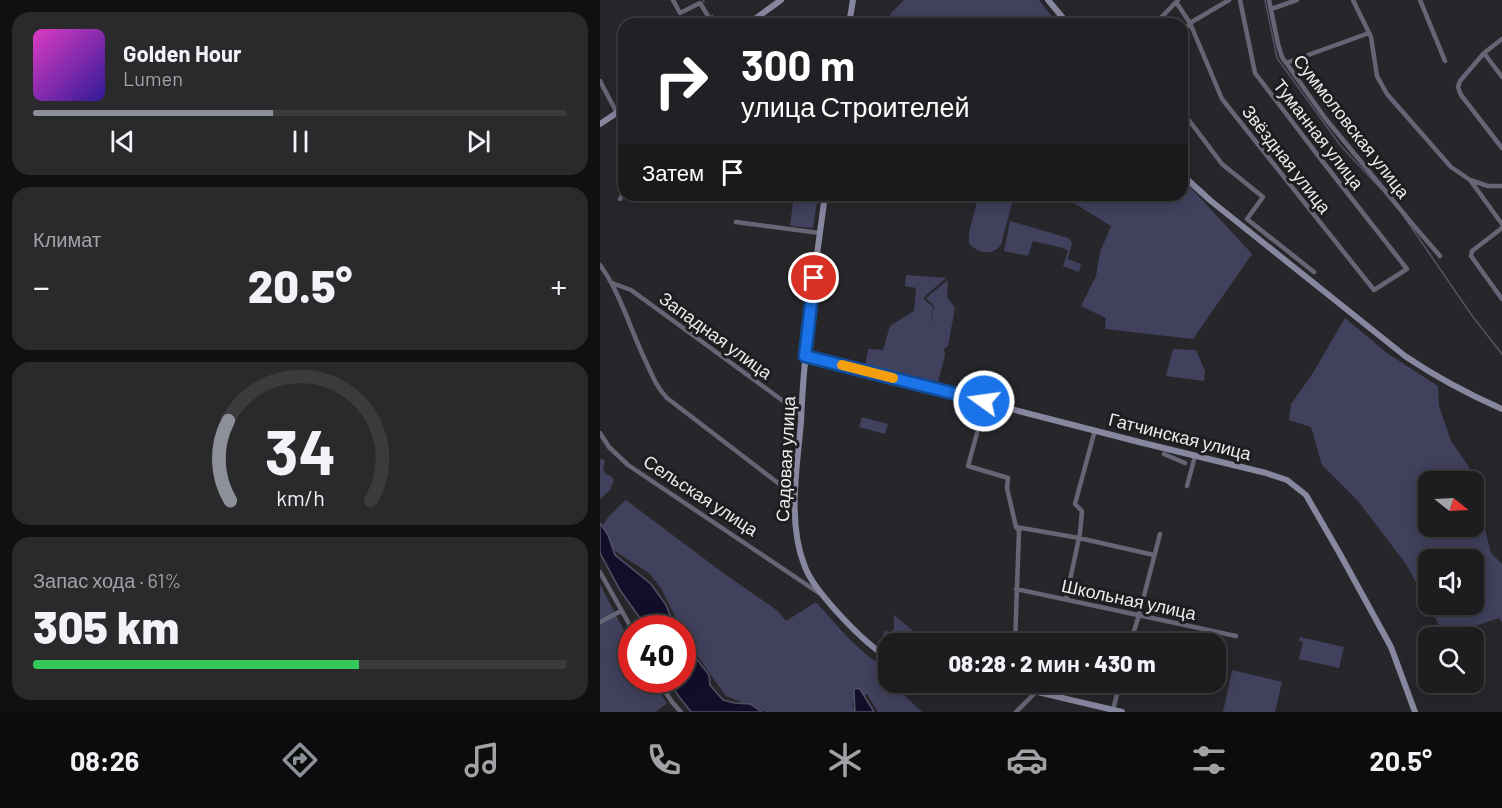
<!DOCTYPE html>
<html lang="ru">
<head>
<meta charset="utf-8">
<style>
	:root { --surface:#1d1d20; --page:#2a2a2d; --text:#f1f3f6; --muted:#a0a2a5; --line:#3b3b3e; --accent:#8c9099 }
	body { margin:0; font-family:Barlow,sans-serif; background:var(--page); color:var(--text); height:100vh; display:flex; flex-direction:column; font-size:22px; white-space:nowrap }
	* { box-sizing:border-box; margin:0 }
	p { font-size:20px; color:var(--muted) }
	.icon { flex:none; width:33px; height:33px; fill:none; stroke:currentColor; stroke-width:2; stroke-linecap:round; stroke-linejoin:round }
	.map { position:relative; flex:1; overflow:hidden }
	.panel { display:flex; flex-direction:column; gap:12px; padding:12px; background:#101012; width:600px }
	.panel>* { flex:none }
	.banner { position:absolute; left:18px; top:18px; width:570px; height:183px; border-radius:18px; box-shadow:0 3px 15px #0003,0 0 0 2px var(--line); background:#202124; color:#fff; overflow:hidden }
	.needle { width:39px; rotate:108deg }
	.tools { position:absolute; left:818px; top:471px; display:grid; gap:12px }
	.tools a { display:grid; place-items:center; width:66px; height:66px; border-radius:12px; background:var(--surface); box-shadow:0 3px 15px #0003,0 0 0 2px var(--line); font-size:30px }
	.speed { position:absolute; left:18px; top:615px; display:flex; gap:12px; font-size:30px; font-weight:700; text-align:center }
	.speed>* { display:grid; place-content:center; width:78px; height:78px; border-radius:50%; background:var(--surface); box-shadow:0 3px 15px #0003,0 0 0 2px var(--line); line-height:1 }
	.speed .limit { border:9px solid #d22; background:#fff; color:#111 }
	.pin { position:absolute; display:grid; place-items:center; width:51px; height:51px; color:#fff; margin:-26px; border:3px solid #fff; border-radius:50%; box-shadow:0 2px 6px #0007 }
	.me { position:absolute; width:66px; margin:-33px; rotate:284deg; stroke-linejoin:round; filter:drop-shadow(0 0 4px #0008) }
	.turn { display:flex; align-items:center; gap:21px; height:126px; padding:0 24px; font-size:27px }
	.turn .icon { width:78px; height:78px; stroke-width:2.5 }
	.turn b { display:block; font-size:42px; line-height:51px }
	.then { display:flex; align-items:center; height:57px; padding:0 24px; background:#0003; gap:12px; font-size:22px }
	.big { font-size:45px; font-weight:800; line-height:1.1 }
	.panel .tile { flex:1; display:flex; flex-direction:column; justify-content:center; gap:9px; min-width:0; padding:0 21px; border-radius:18px; background:var(--page) }
	.panel .dial { align-items:center; gap:0 }
	.dial svg { height:156px; overflow:visible; fill:none; stroke:var(--line); stroke-width:7; stroke-linecap:round; text-anchor:middle }
	.dial text { fill:var(--text); stroke:none }
	.song { display:flex; align-items:center; gap:18px }
	.cover { width:72px; height:72px; border-radius:9px; background:linear-gradient(135deg,hsl(310 70% 55%),hsl(250 70% 35%)) }
	.played { height:6px; border-radius:3px; background:linear-gradient(90deg,var(--accent) 45%,var(--line) 45%) }
	.keys { display:flex; justify-content:space-around; direction:ltr }
	.heat { display:flex; justify-content:space-between; align-items:center; font-size:33px; direction:ltr }
	.charge { height:9px; border-radius:4px; background:linear-gradient(90deg,#34c759 61%,var(--line) 0) }
	.trip { position:absolute; left:278px; top:633px; width:348px; height:60px; border-radius:18px; background:var(--surface); box-shadow:0 3px 15px #0003,0 0 0 2px var(--line); font-weight:800; line-height:60px; text-align:center }
	.menu { display:flex; height:96px; justify-content:space-around; align-items:center; background:#0c0c0d; color:var(--muted) }
	.menu .icon { width:42px; height:42px }
	.menu .current { color:var(--accent) }
	.menu b { font-size:27px; color:var(--text) }
	main { display:flex; flex:1; min-height:0 }
	.map>svg:first-child { display:block }
	.green { fill:#41405d; fill-rule:evenodd }
	.water { fill:#120e2a; stroke:#535165; stroke-width:1.5 }
	.lines { fill:none; stroke-linecap:round; stroke-linejoin:round }
	.stream { stroke:#535165; stroke-width:1.5 }
	.street { stroke:#656575; stroke-width:4.5 }
	.secondary { stroke:#8887a0; stroke-width:6 }
	.route-casing { stroke:#114b97; stroke-width:15 }
	.route { stroke:#1a73e8; stroke-width:10 }
	.slow { stroke:#f59e0b; stroke-width:10 }
	.labels { text-anchor:middle; dominant-baseline:central; stroke-width:6; stroke-linejoin:round; paint-order:stroke }
	.street-label { font-size:18px; fill:#ececef; stroke:#1e1e21 }
</style>
</head>
<body>
<main>
<section class="panel">
<div class="tile">
<div class="song"><i class="cover"></i><div><b>Golden Hour</b><p>Lumen</p></div></div>
<div class="played"></div>
<div class="keys"><svg class="icon" aria-label="previous" viewBox="0 0 24 24"><path d="M18 5L8 12l10 7zM5 5v14"/></svg><svg class="icon" aria-label="pause" viewBox="0 0 24 24"><path d="M8 5v14M16 5v14"/></svg><svg class="icon" aria-label="next" viewBox="0 0 24 24"><path d="M6 5l10 7-10 7zM19 5v14"/></svg></div>
</div>
<div class="tile"><p>Климат</p>
<div class="heat"><a>−</a><b class="big">20.5°</b><a>+</a></div>
</div>
<div class="tile dial"><svg viewBox="0 0 100 80">
<path d="M14 69A42 42 0 1 1 86 69"/>
<path d="M14 69A42 42 0 0 1 13 28" stroke="#8c9099"/>
<text x="50" y="56" font-size="32" font-weight="700">34</text>
<text x="50" y="72" font-size="11">km/h</text>
</svg></div>
<div class="tile"><p>Запас хода · 61%</p><b class="big">305 km</b><div class="charge"></div></div>
</section>
<div class="map">
<svg width="902" height="712" viewBox="0 0 902 712">
	<rect width="100%" height="100%" fill="#27272b"/>
	<path class="green" d="M 304,0 L 439,0 L 458,24 L 289,24 L 290,14 Z
		M 582,178 L 652,254 L 593,339 L 505,329 L 506,318 L 481,306 L 496,276 L 500,252 L 511,226 L 461,195 L 582,195 Z
		M 194,195 L 218,195 L 213,228 L 190,226 Z
		M 379,195 L 410,195 L 412,203 L 401,245 C 392,256 378,254 369,243 L 369,232 Z
		M 410,221 L 468,238 L 472,242 L 468,259 L 481,264 L 479,272 L 463,266 L 468,251 L 463,248 L 433,241 L 428,256 L 404,251 Z
		M 306,275 L 346,278 L 325,296 L 324,299 L 333,307 L 330,328 L 334,306 L 326,298 L 348,280 L 347,297 L 355,308 L 348,346 L 344,349 L 345,355 L 337,386 L 265,368 L 268,349 L 283,350 L 290,326 L 314,311 L 316,288 L 305,286 Z
		M 745,318 L 787,353 L 838,386 L 839,406 L 851,441 L 869,467 L 872,481 L 828,482 L 828,526 L 873,526 L 873,483 L 891,553 L 902,564 L 902,622 L 899,618 L 845,636 L 806,564 L 758,501 L 722,465 L 711,427 L 689,420 L 691,404 L 713,373 ZM 828,560 L 873,560 L 873,604 L 828,604 Z
		M 573,349 L 596,350 L 605,371 L 604,381 L 566,376 Z
		M 262,417 L 288,424 L 285,434 L 259,427 Z
		M 0,459 L 5,460 L 3,470 L 6,474 L 11,476 L 14,480 L 10,490 L 0,499 Z
		M 26,500 L 126,575 L 178,611 L 186,621 L 216,602 L 248,638 L 269,657 L 279,663 L 285,678 L 288,679 L 288,682 L 291,683 L 322,712 L 278,712 L 267,694 L 252,704 L 255,712 L 166,712 L 126,696 L 96,654 L 83,632 L 82,628 L 81,628 L 61,588 L 49,573 L 18,553 L 0,537 C 0,522 15,510 26,500 Z
		M 0,584 L 31,644 L 32,680 L 51,680 L 67,703 L 56,712 L 0,712 Z
		M 294,615 L 312,630 L 313,636 L 300,640 L 299,643 L 288,644 L 288,647 L 282,643 L 284,631 L 291,632 L 294,629 Z
		M 700,637 L 744,647 L 739,668 L 699,659 L 703,642 L 699,641 Z
		M 632,670 L 682,682 L 675,712 L 623,712 Z"/>
	<path class="water" d="M 0,523 L 8,535 L 15,555 L 51,584 L 66,605 L 75,628 L 47,628 L 20,590 L 0,553 Z
		M 83,647 L 85,651 L 95,657 L 109,675 L 110,685 L 123,700 L 135,703 L 150,704 L 162,712 L 91,712 L 77,694 L 71,680 L 82,680 Z
		M 255,688 L 260,689 L 274,712 L 255,712 L 254,691 Z"/>
	<g class="lines">
		<path class="stream" d="M 103,0 L 104,2
			M 665,0 L 677,58 L 740,145 L 781,189
			M 112,15 L 115,19
			M 117,23 L 118,24
			M 805,218 L 873,317 L 902,354"/>
		<path class="street" d="M 73,0 L 80,13 L 100,3 L 113,24
			M 669,0 L 678,44 L 682,57 L 725,118 L 814,226 L 840,256
			M 753,0 L 771,37 L 777,76 L 787,94 L 851,167 L 870,180 L 902,224
			M 820,0 L 845,61
			M 576,2 L 590,23 L 622,99 L 774,290 L 807,269 L 723,162 L 655,73 L 640,0
			M 671,9 L 697,0
			M 555,24 L 578,0
			M 582,33 L 590,23 L 629,0
			M 902,39 L 884,53 L 902,77
			M 884,53 L 860,81 L 858,87 L 861,95 L 902,148
			M 686,63 L 769,33
			M 0,81 L 17,113
			M 20,111 L 24,119
			M 582,111 L 622,164 L 663,197 L 647,219 L 714,272
			M 870,180 L 888,186 L 902,186
			M 20,199 L 24,192
			M 136,222 L 220,233
			M 902,228 L 872,251 L 871,256 L 902,299
			M 0,265 C 20,292 31,331 46,362 C 53,377 56,386 67,398 L 195,496
			M 12,283 L 31,290 L 201,414
			M 0,433 L 9,447 L 28,465 L 219,593
			M 377,433 L 368,466 L 408,478 L 407,488 L 416,527 L 479,538 L 554,555
			M 564,454 L 585,463
			M 587,486 L 595,456
			M 0,572 L 32,629
			M 416,589 L 636,636
			M 466,599 L 480,533 L 482,511 L 475,504 L 495,430
			M 0,622 L 21,611
			M 415,644 L 419,531 L 416,527
			M 530,644 L 539,615 L 560,534
			M 58,680 L 72,702 L 81,712
			M 513,710 L 520,682
			M 416,712 L 436,692"/>
		<path class="secondary" d="M 448,0 L 468,24
			M 148,24 L 181,0
			M 249,24 L 253,0
			M 0,124 L 24,108
			M 582,172 L 589,181 L 611,201 L 805,356 C 836,377 868,394 902,409
			M 225,195 C 218,248 210,301 206,354 C 203,377 202,399 201,422 C 197,468 187,523 205,567 C 214,591 265,645 288,657
			M 205,356 L 539,442 L 666,473 L 687,480 L 706,495 L 740,554 L 791,647 L 815,712
			M 395,682 L 522,712"/>
	</g>
	<g class="lines">
		<defs>
			<path id="route" d="M 214,278 L 205,356 L 384,401"/>
		</defs>
		<use href="#route" class="route-casing"/>
		<use href="#route" class="route"/>
		<path class="slow" d="M 242,365 L 293,378"/>
	</g>
	<g class="labels">
		<g class="street-label">
			<text transform="translate(752 126) rotate(52)">Суммоловская улица</text>
			<text transform="translate(719 134) rotate(52)">Туманная улица</text>
			<text transform="translate(687 159) rotate(52)">Звёздная улица</text>
			<text transform="translate(116 335) rotate(36)">Западная улица</text>
			<text transform="translate(580 436) rotate(14)">Гатчинская улица</text>
			<text transform="translate(185 459) rotate(-87)">Садовая улица</text>
			<text transform="translate(101 495) rotate(33)">Сельская улица</text>
			<text transform="translate(529 599) rotate(12)">Школьная улица</text>
		</g>
	</g>
</svg>
<div class="tools">
<a><svg class="needle" viewBox="-14 -14 28 28"><path d="M0-13l5 13h-10z" fill="#e53935"/><path d="M0 13l5-13h-10z" fill="#a0a2a5"/></svg></a>
<a><svg class="icon" aria-label="sound" viewBox="0 0 24 24"><path d="M4 9h4l5-4v14l-5-4H4zM17 9q2 3 0 6"/></svg></a>
<a><svg class="icon" aria-label="search" viewBox="0 0 24 24"><circle cx="10" cy="10" r="6"/><path d="M15 15l6 6"/></svg></a>
</div>
<div class="speed"><div class="limit">40</div></div>
<div class="pin" style="left:214px;top:278px;background:#d93025"><svg class="icon" aria-label="arrive" viewBox="0 0 24 24"><path d="M6 21V4h12l-3 4 3 4H6"/></svg></div>
<svg class="me" style="left:384px;top:401px" viewBox="-20 -20 40 40"><circle r="17" fill="#1a73e8" stroke="#fff" stroke-width="3"/><path d="M0-11L8 9 0 5-8 9z" fill="#fff"/></svg>
<div class="trip">08:28 · 2 мин · 430 m</div>
<div class="banner">
<div class="turn"><svg class="icon" aria-label="right" viewBox="0 0 24 24"><path d="M7 20v-9h11M14 6l5 5-5 5"/></svg><div><b>300 m</b>улица Строителей</div></div>
<div class="then">Затем<svg class="icon" aria-label="arrive" viewBox="0 0 24 24"><path d="M6 21V4h12l-3 4 3 4H6"/></svg></div>
</div>
</div>
</main>
<nav class="menu">
<b>08:26</b>
<svg class="icon current" aria-label="directions" viewBox="0 0 24 24"><path d="M12 3l9 9-9 9-9-9zM9 14v-3h6M13 9l2 2-2 2"/></svg>
<svg class="icon" aria-label="music" viewBox="0 0 24 24"><path d="M9 18V5l10-2v13"/><circle cx="6" cy="18" r="3"/><circle cx="16" cy="16" r="3"/></svg>
<svg class="icon" aria-label="phone" viewBox="0 0 24 24"><path d="M5 4h4l2 5-3 2q2 4 5 5l2-3 5 2v4C11 20 4 13 5 4z"/></svg>
<svg class="icon" aria-label="climate" viewBox="0 0 24 24"><path d="M12 3v18M4 7l16 10M4 17L20 7"/></svg>
<svg class="icon" aria-label="car" viewBox="0 0 24 24"><path d="M5 17H2v-5l4-1 3-4h7l3 4 3 1v5h-3M9 17h6M6 11h13"/><circle cx="7" cy="17" r="2"/><circle cx="17" cy="17" r="2"/></svg>
<svg class="icon" aria-label="filters" viewBox="0 0 24 24"><path d="M4 7h16M4 17h16"/><circle cx="9" cy="7" r="2"/><circle cx="15" cy="17" r="2"/></svg>
<b>20.5°</b>
</nav>
</body>
</html>
